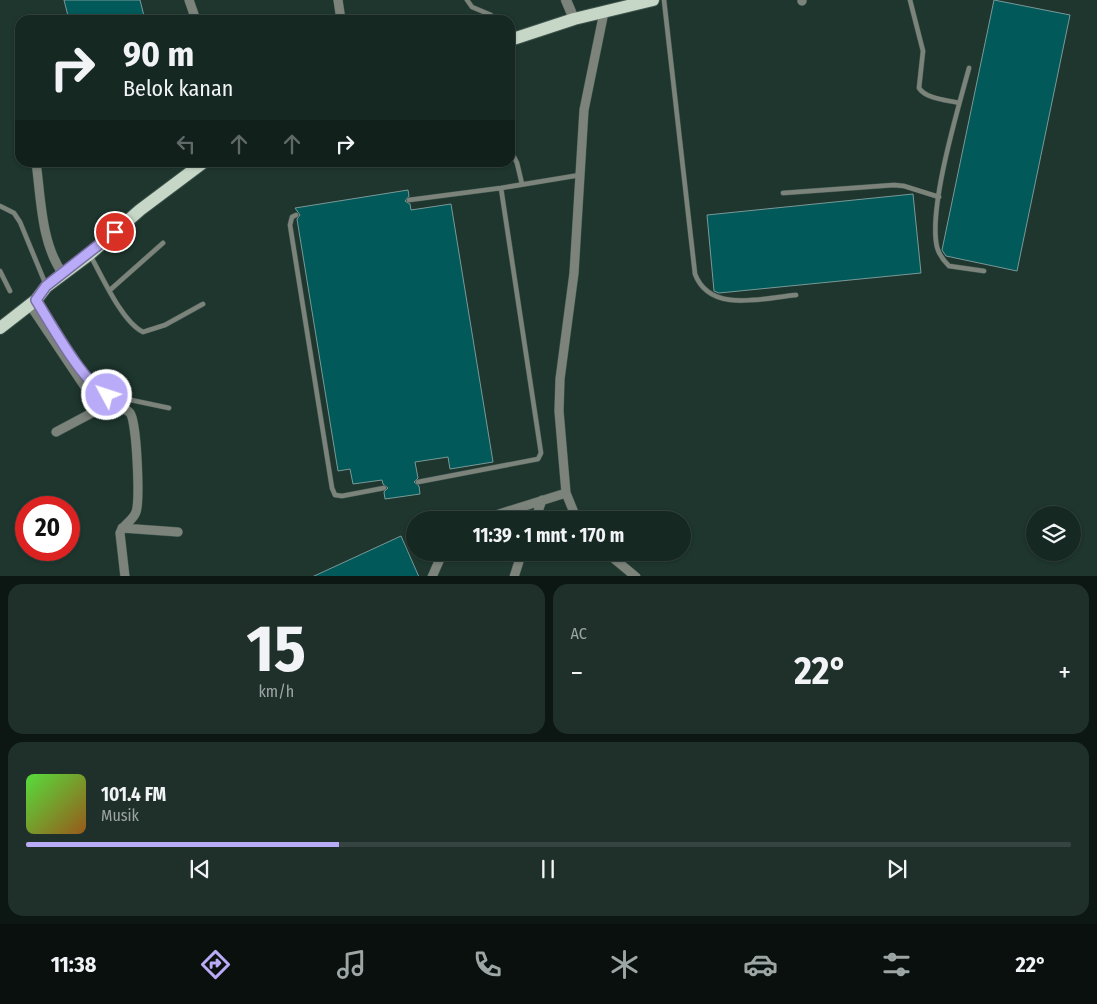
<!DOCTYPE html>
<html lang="id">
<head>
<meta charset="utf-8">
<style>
	:root { --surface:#162822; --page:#1f302a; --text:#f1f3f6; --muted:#9ea6a5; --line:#354440; --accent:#b9abf7 }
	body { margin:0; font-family:"Fira Sans Condensed",sans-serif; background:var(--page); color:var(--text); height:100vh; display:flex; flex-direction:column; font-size:19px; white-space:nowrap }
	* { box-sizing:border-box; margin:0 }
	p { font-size:16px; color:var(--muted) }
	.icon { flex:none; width:28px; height:28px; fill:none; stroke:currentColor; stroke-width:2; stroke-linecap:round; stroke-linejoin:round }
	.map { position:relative; height:576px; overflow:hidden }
	.panel { display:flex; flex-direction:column; gap:8px; padding:8px; background:#0c1613; flex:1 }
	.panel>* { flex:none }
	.banner { position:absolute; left:15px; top:15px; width:500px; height:152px; border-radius:15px; box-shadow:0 1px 4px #0004,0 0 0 1px var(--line); background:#162822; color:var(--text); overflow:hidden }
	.buttons { position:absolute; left:1026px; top:506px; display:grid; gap:10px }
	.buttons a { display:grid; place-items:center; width:55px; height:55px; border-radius:50%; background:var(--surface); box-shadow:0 1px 4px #0004,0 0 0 1px var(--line); font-size:25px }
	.speed { position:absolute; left:15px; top:496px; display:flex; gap:10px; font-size:25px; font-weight:700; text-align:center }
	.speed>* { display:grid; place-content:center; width:65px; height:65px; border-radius:50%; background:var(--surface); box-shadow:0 1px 4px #0004,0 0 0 1px var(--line); line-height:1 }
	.speed .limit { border:8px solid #d22; background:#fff; color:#111 }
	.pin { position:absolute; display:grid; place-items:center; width:42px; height:42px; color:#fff; margin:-21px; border:2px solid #fff; border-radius:50%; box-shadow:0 1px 5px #0007 }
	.me { position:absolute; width:55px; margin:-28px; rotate:310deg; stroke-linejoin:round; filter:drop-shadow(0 0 4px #0008) }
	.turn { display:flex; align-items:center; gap:18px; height:105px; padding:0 25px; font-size:22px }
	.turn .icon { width:65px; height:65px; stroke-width:2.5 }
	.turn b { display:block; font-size:35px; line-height:42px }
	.lanes { display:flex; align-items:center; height:48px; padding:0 25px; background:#0003; justify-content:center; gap:25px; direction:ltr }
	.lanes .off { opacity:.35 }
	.big { font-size:38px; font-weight:700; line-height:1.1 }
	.panel .widget { flex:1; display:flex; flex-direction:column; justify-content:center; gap:8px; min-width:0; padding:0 18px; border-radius:15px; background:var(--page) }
	.panel .dial { align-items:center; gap:0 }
	.dial b { font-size:65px; line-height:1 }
	.song { display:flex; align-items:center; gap:15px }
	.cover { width:60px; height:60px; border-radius:8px; background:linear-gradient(135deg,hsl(110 70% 55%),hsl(30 70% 35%)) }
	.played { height:5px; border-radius:2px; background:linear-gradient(90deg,var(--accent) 30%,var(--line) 30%) }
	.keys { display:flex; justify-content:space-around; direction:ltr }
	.heat { display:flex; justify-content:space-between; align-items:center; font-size:28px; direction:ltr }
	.panel .tiles { flex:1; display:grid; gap:8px; grid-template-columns:1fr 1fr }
	.widget:last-child { grid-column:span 2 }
	.trip { position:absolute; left:406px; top:511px; width:285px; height:50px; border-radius:25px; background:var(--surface); box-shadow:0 1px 4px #0004,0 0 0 1px var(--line); font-weight:700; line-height:50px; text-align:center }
	.menu { display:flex; height:80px; justify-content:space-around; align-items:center; background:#09100e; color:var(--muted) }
	.menu .icon { width:35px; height:35px }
	.menu .on { color:var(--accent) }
	.menu b { font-size:22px; color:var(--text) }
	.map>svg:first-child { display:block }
	.building { fill:#015959; stroke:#7a9998 }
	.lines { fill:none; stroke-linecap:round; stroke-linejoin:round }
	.service-casing { stroke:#3e544c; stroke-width:5.5 }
	.minor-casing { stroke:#3e544c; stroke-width:10 }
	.tertiary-casing { stroke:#3e544c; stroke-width:11 }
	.primary-casing { stroke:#3e544c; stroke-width:14 }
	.service { stroke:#7b837b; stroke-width:4.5 }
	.minor { stroke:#7b837b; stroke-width:9 }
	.tertiary { stroke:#7b837b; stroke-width:10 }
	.primary { stroke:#c6d7c7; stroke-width:12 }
	.route-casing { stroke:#786fa1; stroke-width:12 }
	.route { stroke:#b9abf7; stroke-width:9 }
</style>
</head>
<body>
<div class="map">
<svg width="1097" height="577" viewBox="0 0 1097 577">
	<rect width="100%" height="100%" fill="#1e362e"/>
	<path class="building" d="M 64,0 L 140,0 L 145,20 L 69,20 Z
		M 994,0 L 1070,15 L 1017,271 L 946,256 L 942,250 Z
		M 408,190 L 409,196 L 405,201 L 410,204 L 411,210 L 451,204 L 493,462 L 450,469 L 448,457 L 415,462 L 418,478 L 414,482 L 419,486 L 420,494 L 385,499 L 384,492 L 388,488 L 383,484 L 382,480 L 353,484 L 350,469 L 338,471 L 297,219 L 300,215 L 295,208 Z
		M 913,194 L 921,273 L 719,293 L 714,291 L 707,215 Z
		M 401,536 L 419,577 L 312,577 Z"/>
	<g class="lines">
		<defs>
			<path id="service" d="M 467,0 L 472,7 L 491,15 L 493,20
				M 664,0 L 695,274 C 710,314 763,298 796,295
				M 910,0 L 923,51 L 919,88 C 926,99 947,100 959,103
				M 969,68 C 958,109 928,208 937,247 C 939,255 943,260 949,266 L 984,271
				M 510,149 L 517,163 L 522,184
				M 783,193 L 894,185 L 904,186 L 939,197
				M 409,200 L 501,188 L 580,175
				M 0,206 L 14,213 L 20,222 L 46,285
				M 296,215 L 292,217 L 290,225 L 332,488 L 335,495 L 342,496 L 384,488
				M 90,255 C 102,276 122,322 143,332 L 165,325 L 203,304
				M 0,271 L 10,291
				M 110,290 L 163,243
				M 37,301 L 97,390 L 107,395 L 169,408
				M 418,482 L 538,459 L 541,453 L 501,188"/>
			<path id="minor" d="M 189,0 L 196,20
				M 338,0 L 341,20
				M 802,0 L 802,1
				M 36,162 C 41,198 41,244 63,274
				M 30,305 L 97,405 C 106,408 124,405 130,413 C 137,421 140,501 136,512 C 133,521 123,524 120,533 L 125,577
				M 56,432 L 103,407
				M 480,520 L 566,493
				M 535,520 L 542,500
				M 577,520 L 566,493 L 559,411 L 560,379 L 574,273 L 584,110 L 604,12
				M 122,528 L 178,532
				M 606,552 L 636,577
				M 432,577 L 443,552
				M 514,577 L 522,552"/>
			<path id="tertiary" d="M 566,0 L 574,19"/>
			<path id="primary" d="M 510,40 L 574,19 L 653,0
				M 0,328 L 36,300 L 46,287 L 90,254 L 140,210 L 204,162"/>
		</defs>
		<use href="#service" class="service-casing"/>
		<use href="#minor" class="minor-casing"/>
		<use href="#tertiary" class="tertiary-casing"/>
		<use href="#primary" class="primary-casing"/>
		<use href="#service" class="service"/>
		<use href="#minor" class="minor"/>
		<use href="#tertiary" class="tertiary"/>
		<use href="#primary" class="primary"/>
	</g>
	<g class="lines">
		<defs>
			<path id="route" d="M 107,395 C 84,384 51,324 36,300 L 46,286 L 115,232"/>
		</defs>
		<use href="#route" class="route-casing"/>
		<use href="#route" class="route"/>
	</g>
</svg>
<div class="buttons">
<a><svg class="icon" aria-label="layers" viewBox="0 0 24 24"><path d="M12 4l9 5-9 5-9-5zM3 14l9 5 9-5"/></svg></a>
</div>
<div class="speed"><div class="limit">20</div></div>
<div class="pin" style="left:115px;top:232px;background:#d93025"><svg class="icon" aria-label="arrive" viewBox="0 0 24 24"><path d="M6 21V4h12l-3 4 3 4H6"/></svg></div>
<svg class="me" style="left:107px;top:395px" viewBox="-20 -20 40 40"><circle r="17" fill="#b9abf7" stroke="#fff" stroke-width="3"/><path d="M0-11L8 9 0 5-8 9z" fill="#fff"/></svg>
<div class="trip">11:39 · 1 mnt · 170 m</div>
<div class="banner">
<div class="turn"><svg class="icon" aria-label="right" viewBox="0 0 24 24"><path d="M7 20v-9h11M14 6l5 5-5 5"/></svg><div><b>90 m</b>Belok kanan</div></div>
<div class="lanes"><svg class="icon off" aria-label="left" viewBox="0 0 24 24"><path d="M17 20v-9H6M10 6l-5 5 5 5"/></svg><svg class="icon off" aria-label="ahead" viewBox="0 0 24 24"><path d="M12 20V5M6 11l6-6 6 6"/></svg><svg class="icon off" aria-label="ahead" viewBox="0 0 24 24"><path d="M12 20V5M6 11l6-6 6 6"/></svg><svg class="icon" aria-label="right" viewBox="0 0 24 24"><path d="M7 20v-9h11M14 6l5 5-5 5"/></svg></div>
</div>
</div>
<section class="panel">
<div class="tiles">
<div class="widget dial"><b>15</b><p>km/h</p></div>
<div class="widget"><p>AC</p>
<div class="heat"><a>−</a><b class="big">22°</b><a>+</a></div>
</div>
<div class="widget">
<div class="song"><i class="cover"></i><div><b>101.4 FM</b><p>Musik</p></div></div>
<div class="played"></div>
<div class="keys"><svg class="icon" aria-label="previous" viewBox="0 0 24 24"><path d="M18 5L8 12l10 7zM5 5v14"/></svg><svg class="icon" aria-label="pause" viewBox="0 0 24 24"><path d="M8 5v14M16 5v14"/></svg><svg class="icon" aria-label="next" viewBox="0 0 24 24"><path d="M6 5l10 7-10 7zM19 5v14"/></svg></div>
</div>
</div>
</section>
<nav class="menu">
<b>11:38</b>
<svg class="icon on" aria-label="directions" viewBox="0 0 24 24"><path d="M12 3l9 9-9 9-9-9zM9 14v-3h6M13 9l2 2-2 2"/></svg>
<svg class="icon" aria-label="music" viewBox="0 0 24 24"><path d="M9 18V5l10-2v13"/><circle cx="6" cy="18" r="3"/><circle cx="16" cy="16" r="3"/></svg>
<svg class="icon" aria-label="phone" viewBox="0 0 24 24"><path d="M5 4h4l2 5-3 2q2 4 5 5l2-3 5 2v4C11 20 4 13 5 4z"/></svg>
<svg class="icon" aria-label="climate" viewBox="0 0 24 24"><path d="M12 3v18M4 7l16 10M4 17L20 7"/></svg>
<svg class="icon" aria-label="car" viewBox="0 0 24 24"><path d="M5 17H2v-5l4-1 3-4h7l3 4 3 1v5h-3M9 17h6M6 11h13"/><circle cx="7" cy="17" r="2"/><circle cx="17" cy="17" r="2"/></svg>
<svg class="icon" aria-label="filters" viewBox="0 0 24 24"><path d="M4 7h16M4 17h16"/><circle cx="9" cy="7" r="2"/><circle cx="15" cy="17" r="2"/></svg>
<b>22°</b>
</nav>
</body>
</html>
